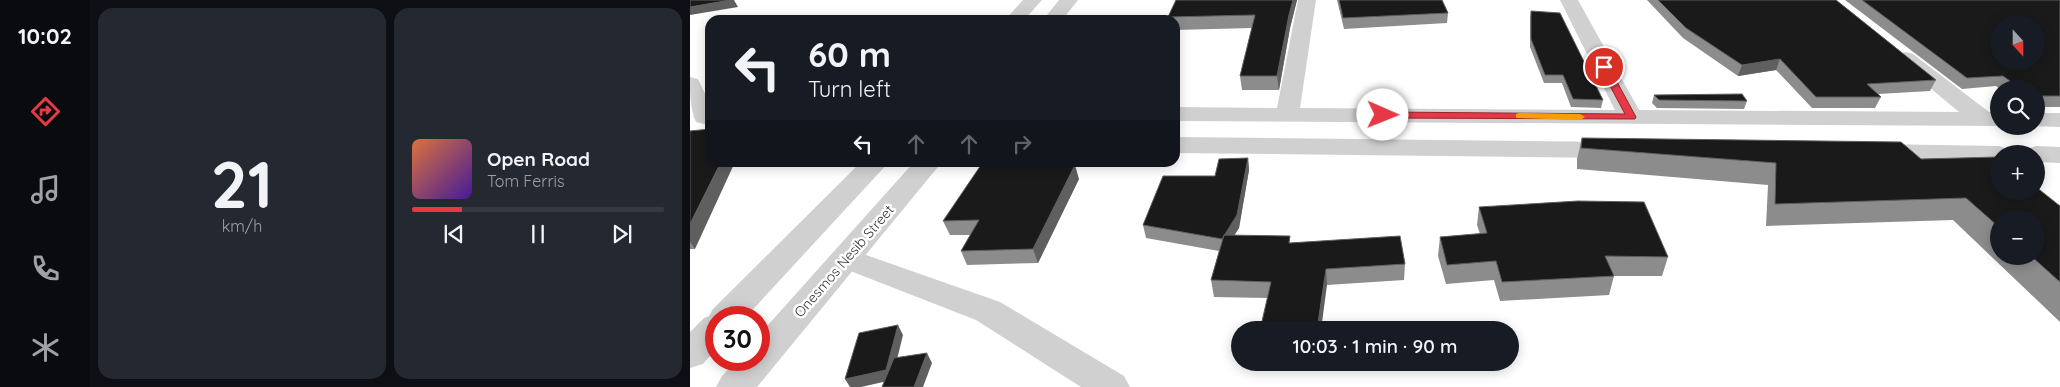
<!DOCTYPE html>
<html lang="en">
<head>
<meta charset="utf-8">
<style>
	:root { --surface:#171b24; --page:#242831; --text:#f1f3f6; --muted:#9ea1a6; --line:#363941; --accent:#e63946 }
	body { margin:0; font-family:Quicksand,sans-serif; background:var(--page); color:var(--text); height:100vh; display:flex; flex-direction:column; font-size:19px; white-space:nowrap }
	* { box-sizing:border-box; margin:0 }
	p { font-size:16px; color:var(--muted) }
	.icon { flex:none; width:28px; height:28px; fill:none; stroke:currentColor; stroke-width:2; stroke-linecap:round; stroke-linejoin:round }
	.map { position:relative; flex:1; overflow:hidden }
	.side { display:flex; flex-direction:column; gap:8px; padding:8px; background:#0d0f14; width:600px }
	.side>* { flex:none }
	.guide { position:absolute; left:15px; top:15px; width:475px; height:152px; border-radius:15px; box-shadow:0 2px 12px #0003; background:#171b24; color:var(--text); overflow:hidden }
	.needle { width:32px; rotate:159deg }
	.controls { position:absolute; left:1300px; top:15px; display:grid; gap:10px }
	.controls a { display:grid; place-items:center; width:55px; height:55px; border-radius:50%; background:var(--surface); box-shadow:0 2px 12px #0003; font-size:25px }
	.speed { position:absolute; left:15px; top:306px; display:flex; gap:10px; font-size:25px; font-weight:700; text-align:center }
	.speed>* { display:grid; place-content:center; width:65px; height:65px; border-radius:50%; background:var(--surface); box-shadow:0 2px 12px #0003; line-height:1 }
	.speed .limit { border:8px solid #d22; background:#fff; color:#111 }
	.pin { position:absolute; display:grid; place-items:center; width:42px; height:42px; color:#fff; margin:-21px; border:2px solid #fff; border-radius:50%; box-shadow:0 1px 5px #0007 }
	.me { position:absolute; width:55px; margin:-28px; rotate:91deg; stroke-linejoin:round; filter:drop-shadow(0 0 4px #0008) }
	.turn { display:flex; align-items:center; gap:18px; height:105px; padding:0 20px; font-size:22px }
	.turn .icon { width:65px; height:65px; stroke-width:2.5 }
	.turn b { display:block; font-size:35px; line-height:42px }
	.lanes { display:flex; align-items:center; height:48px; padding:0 20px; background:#0003; justify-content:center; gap:25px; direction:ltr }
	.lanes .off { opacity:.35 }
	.side .tile { flex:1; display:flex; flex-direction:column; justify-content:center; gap:8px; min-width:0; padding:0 18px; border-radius:15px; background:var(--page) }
	.side .dial { align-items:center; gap:0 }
	.dial b { font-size:65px; line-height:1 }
	.song { display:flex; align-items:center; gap:15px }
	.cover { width:60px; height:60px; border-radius:8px; background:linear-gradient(135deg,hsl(20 70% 55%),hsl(260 70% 35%)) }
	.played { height:5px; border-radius:2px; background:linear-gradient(90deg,var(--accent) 20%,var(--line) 20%) }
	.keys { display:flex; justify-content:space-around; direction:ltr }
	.side .tiles { flex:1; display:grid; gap:8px; grid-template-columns:repeat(2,1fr) }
	.trip { position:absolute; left:541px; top:321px; width:288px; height:50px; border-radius:25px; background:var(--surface); box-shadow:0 2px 12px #0003; font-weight:600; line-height:50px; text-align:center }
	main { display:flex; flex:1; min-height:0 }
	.tab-bar { display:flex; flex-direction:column; width:90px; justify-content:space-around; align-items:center; background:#090b0e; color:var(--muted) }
	.tab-bar .icon { width:35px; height:35px }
	.tab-bar .active { color:var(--accent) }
	.tab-bar b { font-size:22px; color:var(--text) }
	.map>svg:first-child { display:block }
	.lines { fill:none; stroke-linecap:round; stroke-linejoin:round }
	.minor { fill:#d0d0d0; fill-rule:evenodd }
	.tertiary { fill:#d0d0d0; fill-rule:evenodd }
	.wall { fill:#8c8c8c; fill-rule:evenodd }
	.shaded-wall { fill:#5f5f5f }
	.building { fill:#1a1a1a; stroke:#5f5f5f; fill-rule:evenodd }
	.route { fill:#e63946; stroke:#96252e }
	.slow { fill:#f59e0b }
	.labels { text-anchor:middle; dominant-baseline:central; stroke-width:5; stroke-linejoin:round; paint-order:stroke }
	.street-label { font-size:14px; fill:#333; stroke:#fff }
</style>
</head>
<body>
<main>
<nav class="tab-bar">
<b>10:02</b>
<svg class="icon active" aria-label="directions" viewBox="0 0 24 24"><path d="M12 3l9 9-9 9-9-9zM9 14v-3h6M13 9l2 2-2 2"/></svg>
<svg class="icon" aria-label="music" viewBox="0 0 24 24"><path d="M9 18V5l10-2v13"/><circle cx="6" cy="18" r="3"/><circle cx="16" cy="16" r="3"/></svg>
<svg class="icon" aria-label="phone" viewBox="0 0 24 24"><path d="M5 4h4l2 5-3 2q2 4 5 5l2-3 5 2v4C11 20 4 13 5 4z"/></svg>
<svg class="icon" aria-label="climate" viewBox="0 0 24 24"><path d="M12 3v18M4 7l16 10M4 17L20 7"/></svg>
</nav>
<section class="side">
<div class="tiles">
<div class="tile dial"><b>21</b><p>km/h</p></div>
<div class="tile">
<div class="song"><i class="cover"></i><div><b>Open Road</b><p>Tom Ferris</p></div></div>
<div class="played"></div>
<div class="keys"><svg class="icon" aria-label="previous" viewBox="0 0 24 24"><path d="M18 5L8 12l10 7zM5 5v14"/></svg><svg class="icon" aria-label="pause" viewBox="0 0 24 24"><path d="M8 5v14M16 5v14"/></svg><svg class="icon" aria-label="next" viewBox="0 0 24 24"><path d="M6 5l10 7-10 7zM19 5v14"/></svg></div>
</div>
</div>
</section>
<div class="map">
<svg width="1370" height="387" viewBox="0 0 1370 387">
	<rect width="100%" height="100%" fill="#fff"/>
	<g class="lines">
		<path class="minor" d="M 608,0 L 626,0 L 610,108 L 925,110 L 870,0 L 888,0 L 949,110 L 1269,112 L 1209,62 L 1206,58 L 1209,54 L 1216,52 L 1223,54 L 1299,112 L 1309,112 L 1309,126 L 485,121 L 485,107 L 587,108 Z
			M 0,77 L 8,79 L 20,104 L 20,123 L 14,124 L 6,122 C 0,109 0,92 0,77 Z
			M 1346,113 L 1370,113 L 1370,127 L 1342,126 L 1346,126 Z
			M 485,137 L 927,142 L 936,145 L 940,150 L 936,155 L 927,158 L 485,153 Z
			M 1185,144 L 1309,146 L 1318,149 L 1322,154 L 1309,154 L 1309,162 L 1185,160 L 1176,157 L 1172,152 L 1176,147 Z
			M 1346,146 L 1370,147 L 1370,163 L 1346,162 L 1346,154 L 1333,154 L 1337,149 Z
			M 156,248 L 310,302 L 434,376 L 440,387 L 391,387 L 286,320 L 145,265 L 141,258 L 145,251 Z"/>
		<path class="tertiary" d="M 333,0 L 352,0 L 334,20 L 315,20 Z
			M 369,0 L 388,0 L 372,20 L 353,20 Z
			M 171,162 L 199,162 L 55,318 L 26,318 L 26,349 L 13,364 L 0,368 L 0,332 L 14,318 L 19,316 L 23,309 Z
			M 224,162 L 252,162 L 67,387 L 26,387 L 32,376 L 47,360 L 69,360 L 69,335 Z"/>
	</g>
	<path class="wall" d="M 486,0 L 607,0 L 600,28 L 589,90 L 552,90 L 550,76 L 562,28 L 485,30 L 485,20 L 478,20 L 478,17 Z
		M 647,0 L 752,0 L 758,13 L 757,23 L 654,29 Z
		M 957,0 L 1146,0 L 1246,80 L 1240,91 L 1188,94 L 1191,97 L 1185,108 L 1122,108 L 1086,70 L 1048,76 L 993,38 Z
		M 1155,0 L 1370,0 L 1370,107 L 1346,107 L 1346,89 L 1310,89 L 1306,86 L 1272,89 Z
		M 841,11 L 913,100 L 911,108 L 881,107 L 872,83 L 854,83 L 840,47 L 840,18 Z
		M 964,95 L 1057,101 L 1054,109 L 967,108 L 962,103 Z
		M 0,131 L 5,249 L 0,249 Z
		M 892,138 L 1231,159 L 1370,206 L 1370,322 L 1263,220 L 1076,226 L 1078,185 L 887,169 L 887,159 ZM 1309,219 L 1346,256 L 1309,256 Z
		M 558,158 L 559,170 L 549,228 L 544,235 L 601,243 L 715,264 L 714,280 L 637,285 L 577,298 L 524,297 L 521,280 L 529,251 L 456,238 L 453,225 L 525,176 Z
		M 389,179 L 348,263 L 277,265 L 271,251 L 280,235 L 260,235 L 253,221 Z
		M 789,207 L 978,257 L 972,276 L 924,276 L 919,295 L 810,301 L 804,280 L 756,284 L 748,256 L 750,237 L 790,234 L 787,225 Z"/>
	<path class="shaded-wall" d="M 41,0 L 44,0 L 48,7 L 0,15 L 0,7 Z
		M 603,0 L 607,0 L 600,28 L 589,90 L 587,76 L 599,15 Z
		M 1090,59 L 1086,70 L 1048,76 L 1052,65 Z
		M 558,158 L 559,170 L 549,228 L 534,252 L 532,239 Z
		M 31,162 L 45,162 L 5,249 L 0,242 L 0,224 Z
		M 385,165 L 389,179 L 348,263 L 343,249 Z
		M 636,269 L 637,285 L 631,330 L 627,330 Z
		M 208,325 L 213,335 L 202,380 L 171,387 L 160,387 L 155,379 Z
		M 237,353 L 242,363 L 233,387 L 224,387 Z"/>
	<path class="building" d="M 0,0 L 41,0 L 0,7 Z
		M 486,0 L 603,0 L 599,15 L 587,76 L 550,76 L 565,15 L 478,17 Z
		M 649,0 L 752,0 L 758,13 L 653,18 Z
		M 968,0 L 1146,0 L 1246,80 L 1177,84 L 1191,97 L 1126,97 L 1090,59 L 1052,65 L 996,28 Z
		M 1172,0 L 1370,0 L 1370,96 L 1346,96 L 1346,89 L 1331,89 L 1313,76 L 1277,78 ZM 1309,24 L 1346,24 L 1346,61 L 1309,61 Z
		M 841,11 L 870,13 L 913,100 L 883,99 L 873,75 L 855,75 L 841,39 Z
		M 1052,94 L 1057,101 L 969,100 L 964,95 Z
		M 20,129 L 20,162 L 31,162 L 0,224 L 0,131 Z
		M 892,138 L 1211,142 L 1231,159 L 1308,157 L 1309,191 L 1346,191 L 1346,187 L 1370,206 L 1370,282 L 1341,256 L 1346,256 L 1346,219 L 1309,219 L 1309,227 L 1276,198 L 1085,204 L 1086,163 L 891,148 Z
		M 558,158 L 547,215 L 532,239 L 453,225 L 473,176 L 525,176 L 529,159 Z
		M 291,165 L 385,165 L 343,249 L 271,251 L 289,220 L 253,221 Z
		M 888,201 L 954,202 L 978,257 L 915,256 L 924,276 L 812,282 L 806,261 L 757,265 L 750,237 L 797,233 L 789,207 Z
		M 534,235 L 600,236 L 599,243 L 710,236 L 715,264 L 636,269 L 627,330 L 570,330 L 581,282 L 521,280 Z
		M 208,325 L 196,370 L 155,379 L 169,333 Z
		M 237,353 L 224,387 L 192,387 L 204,358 Z"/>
	<path class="route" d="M 914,64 L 919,67 L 946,117 L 945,119 L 693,118 L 688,115 L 693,112 L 935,114 L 910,67 Z"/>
	<path class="slow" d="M 829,113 L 890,114 L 895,117 L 890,120 L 826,118 L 826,114 Z"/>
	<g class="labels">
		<g class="street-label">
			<text transform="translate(154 261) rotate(-49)">Onesmos Nesib Street</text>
		</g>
	</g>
</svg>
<div class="controls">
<a><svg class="needle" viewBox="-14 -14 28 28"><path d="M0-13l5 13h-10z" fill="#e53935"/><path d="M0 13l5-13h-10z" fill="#9ea1a6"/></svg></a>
<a><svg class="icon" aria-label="search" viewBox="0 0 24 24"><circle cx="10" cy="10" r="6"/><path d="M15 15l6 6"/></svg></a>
<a>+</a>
<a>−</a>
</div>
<div class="speed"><div class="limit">30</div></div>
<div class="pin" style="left:914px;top:67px;background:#d93025"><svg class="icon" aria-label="arrive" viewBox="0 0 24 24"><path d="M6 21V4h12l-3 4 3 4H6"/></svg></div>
<svg class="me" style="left:693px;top:115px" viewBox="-20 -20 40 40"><circle r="19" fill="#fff"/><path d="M0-13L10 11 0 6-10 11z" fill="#e63946"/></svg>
<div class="trip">10:03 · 1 min · 90 m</div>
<div class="guide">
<div class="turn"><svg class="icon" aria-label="left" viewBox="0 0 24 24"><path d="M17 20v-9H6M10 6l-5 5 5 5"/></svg><div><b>60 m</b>Turn left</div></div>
<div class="lanes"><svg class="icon" aria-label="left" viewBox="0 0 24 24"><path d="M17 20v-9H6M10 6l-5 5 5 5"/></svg><svg class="icon off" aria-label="ahead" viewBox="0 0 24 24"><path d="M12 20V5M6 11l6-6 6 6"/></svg><svg class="icon off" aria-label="ahead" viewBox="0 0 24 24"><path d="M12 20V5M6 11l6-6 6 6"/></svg><svg class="icon off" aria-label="right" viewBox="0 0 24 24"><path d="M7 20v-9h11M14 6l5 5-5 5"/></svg></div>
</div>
</div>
</main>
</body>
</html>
